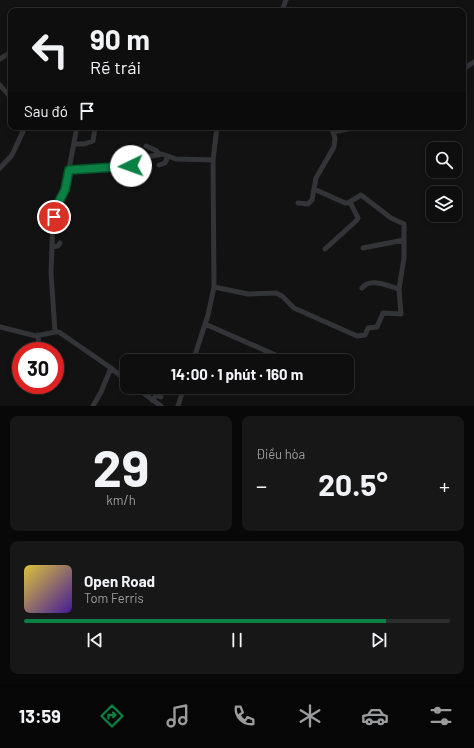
<!DOCTYPE html>
<html lang="vi">
<head>
<meta charset="utf-8">
<style>
	:root { --surface:#0e0e0e; --page:#171717; --text:#f1f3f6; --muted:#9b9c9e; --line:#2e2e2e; --accent:#0b8043 }
	body { margin:0; font-family:Barlow,sans-serif; background:var(--page); color:var(--text); height:100vh; display:flex; flex-direction:column; font-size:15px; white-space:nowrap }
	* { box-sizing:border-box; margin:0 }
	p { font-size:13px; color:var(--muted) }
	.icon { flex:none; width:22px; height:22px; fill:none; stroke:currentColor; stroke-width:2; stroke-linecap:round; stroke-linejoin:round }
	.map { position:relative; height:406px; overflow:hidden }
	.drawer { display:flex; flex-direction:column; gap:10px; padding:10px; background:#080808; flex:1 }
	.drawer>* { flex:none }
	.hud { position:absolute; left:8px; top:8px; width:458px; height:122px; border-radius:8px; box-shadow:0 2px 6px #0003,0 0 0 1px var(--line); background:#0e0e0e; color:var(--text); overflow:hidden }
	.buttons { position:absolute; left:426px; top:142px; display:grid; gap:8px }
	.buttons a { display:grid; place-items:center; width:36px; height:36px; border-radius:8px; background:var(--surface); box-shadow:0 2px 6px #0003,0 0 0 1px var(--line); font-size:20px }
	.speed { position:absolute; left:12px; top:342px; display:flex; gap:8px; font-size:20px; font-weight:700; text-align:center }
	.speed>* { display:grid; place-content:center; width:52px; height:52px; border-radius:50%; background:var(--surface); box-shadow:0 2px 6px #0003,0 0 0 1px var(--line); line-height:1 }
	.speed .limit { border:6px solid #d22; background:#fff; color:#111 }
	.pin { position:absolute; display:grid; place-items:center; width:34px; height:34px; color:#fff; margin:-17px; border:2px solid #fff; border-radius:50%; box-shadow:0 1px 4px #0007 }
	.me { position:absolute; width:44px; margin:-22px; rotate:267deg; stroke-linejoin:round; filter:drop-shadow(0 0 3px #0008) }
	.turn { display:flex; align-items:center; gap:14px; height:84px; padding:0 16px; font-size:18px }
	.turn .icon { width:52px; height:52px; stroke-width:2.5 }
	.turn b { display:block; font-size:28px; line-height:34px }
	.then { display:flex; align-items:center; height:38px; padding:0 16px; background:#0003; gap:8px; font-size:15px }
	.big { font-size:30px; font-weight:700; line-height:1.1 }
	.drawer .tile { flex:1; display:flex; flex-direction:column; justify-content:center; gap:6px; min-width:0; padding:0 14px; border-radius:8px; background:var(--page) }
	.drawer .dial { align-items:center; gap:0 }
	.dial b { font-size:52px; line-height:1 }
	.song { display:flex; align-items:center; gap:12px }
	.cover { width:48px; height:48px; border-radius:6px; background:linear-gradient(135deg,hsl(50 70% 55%),hsl(260 70% 35%)) }
	.played { height:4px; border-radius:2px; background:linear-gradient(90deg,var(--accent) 85%,var(--line) 85%) }
	.keys { display:flex; justify-content:space-around; direction:ltr }
	.heat { display:flex; justify-content:space-between; align-items:center; font-size:22px; direction:ltr }
	.drawer .tiles { flex:1; display:grid; gap:10px; grid-template-columns:1fr 1fr }
	.tile:last-child { grid-column:span 2 }
	.trip { position:absolute; left:120px; top:354px; width:234px; height:40px; border-radius:8px; background:var(--surface); box-shadow:0 2px 6px #0003,0 0 0 1px var(--line); font-weight:700; line-height:40px; text-align:center }
	.tab-bar { display:flex; height:64px; justify-content:space-around; align-items:center; background:#060606; color:var(--muted) }
	.tab-bar .icon { width:28px; height:28px }
	.tab-bar .on { color:var(--accent) }
	.tab-bar b { font-size:18px; color:var(--text) }
	.map>svg:first-child { display:block }
	.lines { fill:none; stroke-linecap:round; stroke-linejoin:round }
	.minor { stroke:#333438; stroke-width:5 }
	.route-casing { stroke:#07532c; stroke-width:10 }
	.route { stroke:#0b8043; stroke-width:7 }
</style>
</head>
<body>
<div class="map">
<svg width="474" height="406" viewBox="0 0 474 406">
	<rect width="100%" height="100%" fill="#121213"/>
	<g class="lines">
		<path class="minor" d="M 282,11 L 286,0
			M 0,59 L 11,52
			M 463,69 L 474,62
			M 0,85 L 11,98
			M 333,132 L 357,127
			M 74,144 L 84,144 L 93,141 L 95,127
			M 146,146 L 157,151 L 159,155
			M 159,165 L 165,163 L 168,156
			M 0,168 L 12,155 L 25,127
			M 69,170 L 131,166 L 135,164 L 142,158 L 162,154 L 176,159 L 213,160
			M 298,203 L 308,204 L 312,200 L 316,178 L 334,147 L 335,138 L 331,127
			M 53,217 L 69,215
			M 53,226 L 63,226
			M 52,247 L 58,246 L 60,243
			M 363,248 L 404,240
			M 325,249 L 356,221 L 358,218 L 350,202
			M 214,287 L 213,160 L 217,127
			M 362,288 C 370,277 388,286 399,289
			M 205,324 L 289,361
			M 0,327 L 36,336 L 55,332 L 59,332 L 111,368 L 127,381
			M 55,332 L 51,273 L 53,217 L 56,207 L 65,190 L 77,127
			M 38,335 L 39,344 L 43,351
			M 193,361 L 208,315 L 214,287 L 248,294 L 276,293 L 282,296 L 294,308 L 357,336 L 365,335 L 368,328 L 377,327 L 383,313 L 401,314 L 399,289 L 404,258 L 404,224 L 391,218 L 361,195 L 348,203 L 345,203 L 314,189
			M 120,375 L 127,368
			M 135,387 L 161,406
			M 152,400 L 157,395 L 161,397
			M 93,406 L 101,392 L 111,368
			M 178,406 L 184,387"/>
	</g>
	<g class="lines">
		<defs>
			<path id="route" d="M 54,217 L 56,207 L 65,190 L 69,170 L 131,166"/>
		</defs>
		<use href="#route" class="route-casing"/>
		<use href="#route" class="route"/>
	</g>
</svg>
<div class="buttons">
<a><svg class="icon" aria-label="search" viewBox="0 0 24 24"><circle cx="10" cy="10" r="6"/><path d="M15 15l6 6"/></svg></a>
<a><svg class="icon" aria-label="layers" viewBox="0 0 24 24"><path d="M12 4l9 5-9 5-9-5zM3 14l9 5 9-5"/></svg></a>
</div>
<div class="speed"><div class="limit">30</div></div>
<div class="pin" style="left:54px;top:217px;background:#d93025"><svg class="icon" aria-label="arrive" viewBox="0 0 24 24"><path d="M6 21V4h12l-3 4 3 4H6"/></svg></div>
<svg class="me" style="left:131px;top:166px" viewBox="-20 -20 40 40"><circle r="19" fill="#fff"/><path d="M0-13L10 11 0 6-10 11z" fill="#0b8043"/></svg>
<div class="trip">14:00 · 1 phút · 160 m</div>
<div class="hud">
<div class="turn"><svg class="icon" aria-label="left" viewBox="0 0 24 24"><path d="M17 20v-9H6M10 6l-5 5 5 5"/></svg><div><b>90 m</b>Rẽ trái</div></div>
<div class="then">Sau đó<svg class="icon" aria-label="arrive" viewBox="0 0 24 24"><path d="M6 21V4h12l-3 4 3 4H6"/></svg></div>
</div>
</div>
<section class="drawer">
<div class="tiles">
<div class="tile dial"><b>29</b><p>km/h</p></div>
<div class="tile"><p>Điều hòa</p>
<div class="heat"><a>−</a><b class="big">20.5°</b><a>+</a></div>
</div>
<div class="tile">
<div class="song"><i class="cover"></i><div><b>Open Road</b><p>Tom Ferris</p></div></div>
<div class="played"></div>
<div class="keys"><svg class="icon" aria-label="previous" viewBox="0 0 24 24"><path d="M18 5L8 12l10 7zM5 5v14"/></svg><svg class="icon" aria-label="pause" viewBox="0 0 24 24"><path d="M8 5v14M16 5v14"/></svg><svg class="icon" aria-label="next" viewBox="0 0 24 24"><path d="M6 5l10 7-10 7zM19 5v14"/></svg></div>
</div>
</div>
</section>
<nav class="tab-bar">
<b>13:59</b>
<svg class="icon on" aria-label="directions" viewBox="0 0 24 24"><path d="M12 3l9 9-9 9-9-9zM9 14v-3h6M13 9l2 2-2 2"/></svg>
<svg class="icon" aria-label="music" viewBox="0 0 24 24"><path d="M9 18V5l10-2v13"/><circle cx="6" cy="18" r="3"/><circle cx="16" cy="16" r="3"/></svg>
<svg class="icon" aria-label="phone" viewBox="0 0 24 24"><path d="M5 4h4l2 5-3 2q2 4 5 5l2-3 5 2v4C11 20 4 13 5 4z"/></svg>
<svg class="icon" aria-label="climate" viewBox="0 0 24 24"><path d="M12 3v18M4 7l16 10M4 17L20 7"/></svg>
<svg class="icon" aria-label="car" viewBox="0 0 24 24"><path d="M5 17H2v-5l4-1 3-4h7l3 4 3 1v5h-3M9 17h6M6 11h13"/><circle cx="7" cy="17" r="2"/><circle cx="17" cy="17" r="2"/></svg>
<svg class="icon" aria-label="filters" viewBox="0 0 24 24"><path d="M4 7h16M4 17h16"/><circle cx="9" cy="7" r="2"/><circle cx="15" cy="17" r="2"/></svg>
</nav>
</body>
</html>
